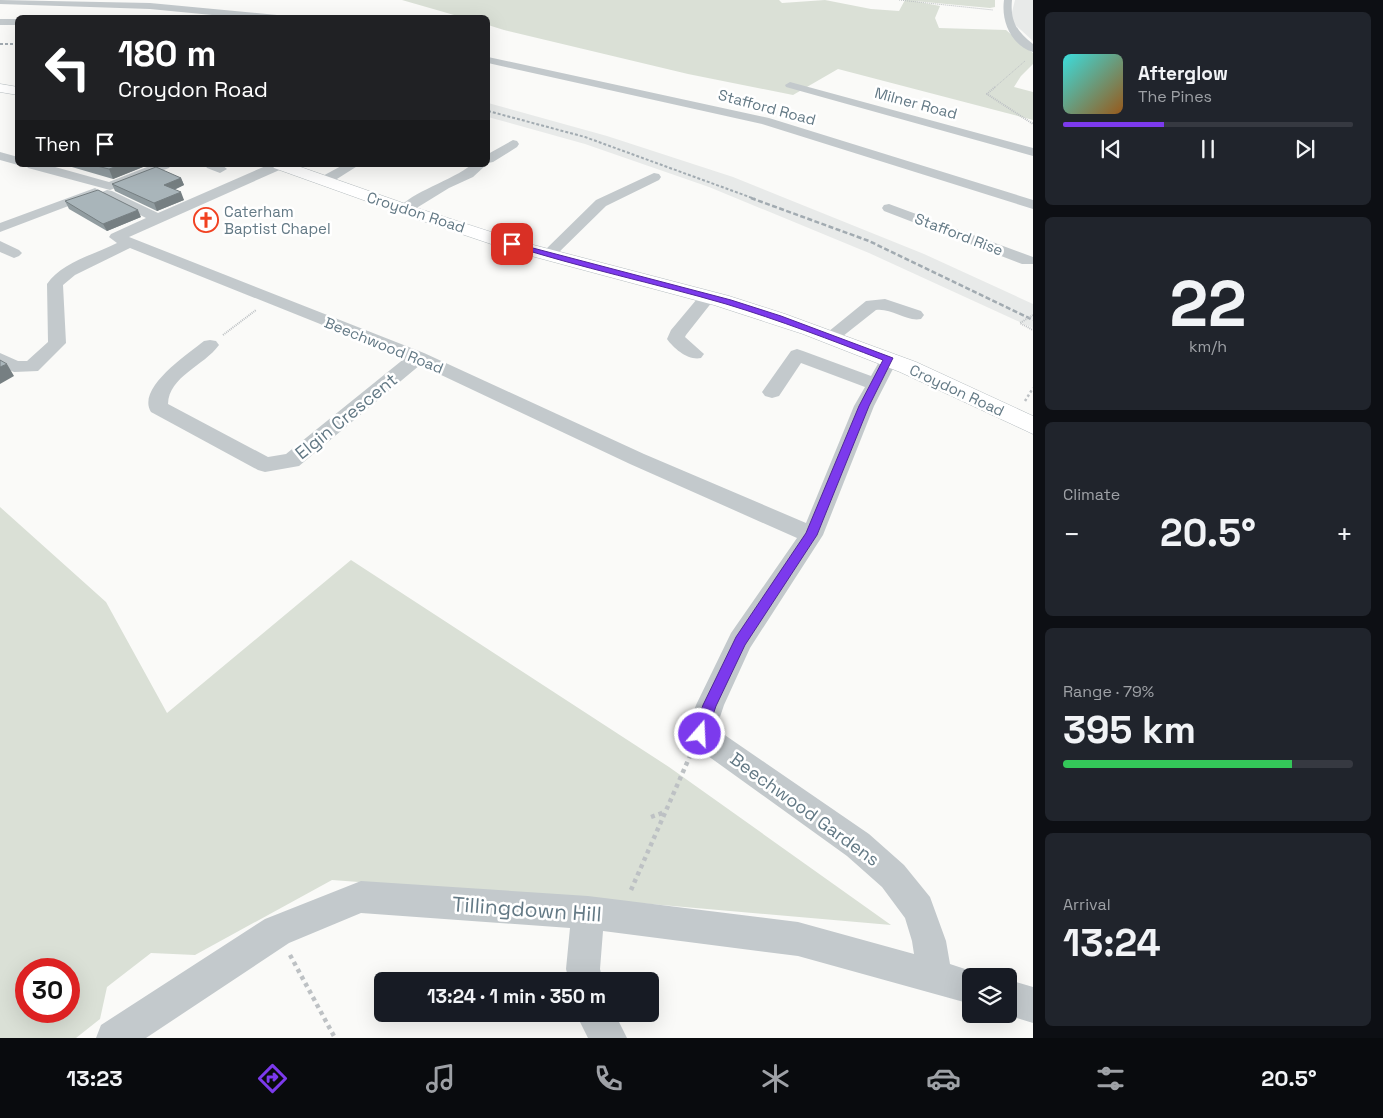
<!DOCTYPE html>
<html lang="en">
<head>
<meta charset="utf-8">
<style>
	:root { --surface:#171b24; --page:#20242c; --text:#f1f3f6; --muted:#9ea1a6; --line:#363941; --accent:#7c3aed }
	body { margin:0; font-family:"Space Grotesk",sans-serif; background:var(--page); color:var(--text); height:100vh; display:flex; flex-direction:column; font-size:19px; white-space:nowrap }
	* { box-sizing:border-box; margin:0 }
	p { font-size:16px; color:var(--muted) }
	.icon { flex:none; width:28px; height:28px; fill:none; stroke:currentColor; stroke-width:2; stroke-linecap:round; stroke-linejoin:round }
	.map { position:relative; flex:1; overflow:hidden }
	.sheet { display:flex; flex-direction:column; gap:12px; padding:12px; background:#0d0f14; width:350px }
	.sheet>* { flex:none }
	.guide { position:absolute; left:15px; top:15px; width:475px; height:152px; border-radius:8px; box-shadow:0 5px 20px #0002; background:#202124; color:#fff; overflow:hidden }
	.controls { position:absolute; left:962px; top:968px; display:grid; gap:10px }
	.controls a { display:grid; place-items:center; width:55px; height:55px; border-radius:8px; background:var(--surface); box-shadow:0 5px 20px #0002; font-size:25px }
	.speed { position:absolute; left:15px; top:958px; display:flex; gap:10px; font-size:25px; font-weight:700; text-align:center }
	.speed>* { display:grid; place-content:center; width:65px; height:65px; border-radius:50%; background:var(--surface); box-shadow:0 5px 20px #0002; line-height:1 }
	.speed .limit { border:8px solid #d22; background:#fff; color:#111 }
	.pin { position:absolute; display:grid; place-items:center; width:42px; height:42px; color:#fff; margin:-21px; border-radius:10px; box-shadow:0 2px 8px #0006 }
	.me { position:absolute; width:55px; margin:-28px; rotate:19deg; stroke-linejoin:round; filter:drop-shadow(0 0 4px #0008) }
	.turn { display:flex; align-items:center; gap:18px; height:105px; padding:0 20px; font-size:22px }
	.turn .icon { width:65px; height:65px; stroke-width:2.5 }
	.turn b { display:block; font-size:35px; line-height:42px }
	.then { display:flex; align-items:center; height:48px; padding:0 20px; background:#0003; gap:10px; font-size:19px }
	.big { font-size:38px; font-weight:700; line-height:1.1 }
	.sheet .card { flex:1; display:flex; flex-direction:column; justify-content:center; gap:8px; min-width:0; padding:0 18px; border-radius:8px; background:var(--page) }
	.sheet .dial { align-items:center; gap:0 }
	.dial b { font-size:65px; line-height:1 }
	.song { display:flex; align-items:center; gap:15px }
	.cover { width:60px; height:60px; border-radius:8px; background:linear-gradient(135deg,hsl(180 70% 55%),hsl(30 70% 35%)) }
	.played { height:5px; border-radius:2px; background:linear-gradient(90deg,var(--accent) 35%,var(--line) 35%) }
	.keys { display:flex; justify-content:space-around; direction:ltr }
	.heat { display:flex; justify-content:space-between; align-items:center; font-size:28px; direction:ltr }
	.charge { height:8px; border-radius:4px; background:linear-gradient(90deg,#34c759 79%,var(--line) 0) }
	.trip { position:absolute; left:374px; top:972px; width:285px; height:50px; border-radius:8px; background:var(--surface); box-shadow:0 5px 20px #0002; font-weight:700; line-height:50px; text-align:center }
	.menu { display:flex; height:80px; justify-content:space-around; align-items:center; background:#090b0e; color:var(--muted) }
	.menu .icon { width:35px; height:35px }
	.menu .on { color:var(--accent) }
	.menu b { font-size:22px; color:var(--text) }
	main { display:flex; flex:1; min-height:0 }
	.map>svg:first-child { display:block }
	.built { fill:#e8eae9 }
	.green { fill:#dae0d6; fill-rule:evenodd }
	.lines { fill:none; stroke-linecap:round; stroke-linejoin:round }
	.major-casing { stroke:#b6bdc0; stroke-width:1 }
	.path-far3 { stroke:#bdc1c4; stroke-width:1; stroke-dasharray:1 1; stroke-linecap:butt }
	.path-far2 { stroke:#bdc1c4; stroke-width:2; stroke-dasharray:1 1; stroke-linecap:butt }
	.path-far1 { stroke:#bdc1c4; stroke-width:2.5; stroke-dasharray:2.5 2.5; stroke-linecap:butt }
	.path { stroke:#bdc1c4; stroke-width:4.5; stroke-dasharray:4 4; stroke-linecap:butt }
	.minor { fill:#c3c9cc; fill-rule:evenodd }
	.major { fill:#fff; fill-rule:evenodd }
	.rail-far1 { stroke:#a2abb1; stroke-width:2; stroke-dasharray:3 2; stroke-linecap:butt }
	.rail { stroke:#a2abb1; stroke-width:2.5; stroke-dasharray:5 2.5; stroke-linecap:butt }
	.path-bridge { stroke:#bdc1c4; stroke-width:2; stroke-dasharray:1 1; stroke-linecap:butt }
	.wall { fill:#919ca0 }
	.shaded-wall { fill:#767f82 }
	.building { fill:#a9b5ba; stroke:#767f82 }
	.route { fill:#7c3aed; stroke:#51269a }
	.labels { text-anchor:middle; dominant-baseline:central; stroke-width:5; stroke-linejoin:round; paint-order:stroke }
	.far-street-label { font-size:15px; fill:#637985; stroke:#fff }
	.far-poi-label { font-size:15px; fill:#637985; stroke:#fff; text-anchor:start }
	.street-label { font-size:18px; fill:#637985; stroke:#fff }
	.near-street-label { font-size:21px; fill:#637985; stroke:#fff }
</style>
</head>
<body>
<main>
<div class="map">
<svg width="1033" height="1038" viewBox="0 0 1033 1038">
	<rect width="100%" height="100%" fill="#fafaf8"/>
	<path class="built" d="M 1015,0 L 1033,0 L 1033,41 L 1012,22 L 1011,16 Z
		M 488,103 L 607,136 L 733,177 L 924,254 L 1033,304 L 1033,328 L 869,253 L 709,187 L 585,144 L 488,117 Z"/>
	<path class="green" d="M 402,0 L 779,0 L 782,3 L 825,0 L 871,9 L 899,11 L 905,0 L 995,0 L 995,7 L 990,8 L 914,1 L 940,6 L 935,18 L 939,28 L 1006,30 L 1033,53 L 1033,64 L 1021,76 L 1014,87 L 1033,92 L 1033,120 L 838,69 L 793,95 L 688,74 L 504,30 L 488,25 L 488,18 L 461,17 Z
		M 0,507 L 106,602 L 167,713 L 351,560 L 669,767 L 891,925 L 616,901 L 332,880 L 195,955 L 151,953 L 107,987 L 100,1019 L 76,1038 L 0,1038 ZM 26,969 L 69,969 L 69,1011 L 26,1011 Z"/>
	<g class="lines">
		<defs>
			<path id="major" d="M 0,84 L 18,87 L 18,95 L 0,92 Z
				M 272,165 L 295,165 L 420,209 L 522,242 L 729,296 L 785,314 L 916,362 L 1033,416 L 1033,434 L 900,372 L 803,334 L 714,305 L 509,250 L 408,216 L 274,168 Z"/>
		</defs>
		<use href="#major" class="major-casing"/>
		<path class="path-far3" d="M 899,0 L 993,10
			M 994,88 L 1025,61"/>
		<path class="path-far2" d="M 995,87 L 987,94 L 1033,124
			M 223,335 L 256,310"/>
		<path class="path-far1" d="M 1025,401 L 1033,388"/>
		<path class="path" d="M 651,817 L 665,812
			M 631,890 L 690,756
			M 290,955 L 335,1038"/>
		<path class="minor" d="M 0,0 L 150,3 L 277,15 L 281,18 L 243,18 L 150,9 L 0,4 Z
			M 1004,0 L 1012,0 C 1010,21 1017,32 1033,44 L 1033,52 C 1011,45 1001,21 1004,0 Z
			M 0,19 L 18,19 L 18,25 L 0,25 Z
			M 488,57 L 769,118 L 1033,200 L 1033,209 L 762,124 L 488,63 Z
			M 790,82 L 1033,148 L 1033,156 L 786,87 L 785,85 Z
			M 513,140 L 517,141 L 519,144 L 517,147 L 493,162 L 488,163 L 488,154 Z
			M 0,152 L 18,157 L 18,165 L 0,160 Z
			M 26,165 L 48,165 L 109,182 L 152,165 L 171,165 L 169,168 L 110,190 L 28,168 Z
			M 205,165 L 222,165 L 227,169 L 220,173 L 207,168 Z
			M 268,165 L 286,165 L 284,168 L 129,237 L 424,353 L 644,454 L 806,523 L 854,406 L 865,387 L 801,363 L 779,396 L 772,398 L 765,396 L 762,392 L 791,351 L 797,349 L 803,351 L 871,376 L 883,355 L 889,353 L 895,355 L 898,359 L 874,406 L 823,535 L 750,648 L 724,705 L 716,729 L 869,834 L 904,865 L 930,897 L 946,941 L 950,964 L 983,975 L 984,976 L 971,976 L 971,1004 L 798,956 L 603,931 L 600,969 L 603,981 L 569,981 L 566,969 L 570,928 L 361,913 L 289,943 L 146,1038 L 96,1038 L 101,1025 L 265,919 L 361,881 L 588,896 L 798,922 L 914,954 L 912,941 L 905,918 L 882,887 L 847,856 L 690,743 L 686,734 L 696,705 L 731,633 L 797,538 L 630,464 L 420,365 L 299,466 L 265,472 L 258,470 L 151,412 C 136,388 188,354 204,341 L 210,340 L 216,341 L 219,345 C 204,366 169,376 168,404 L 268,457 L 286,454 L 405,358 L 130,248 L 75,275 L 63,285 L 66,343 L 38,371 L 14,372 L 0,366 L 0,353 L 18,361 L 27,361 L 48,342 L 47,284 C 61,263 95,254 117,243 L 109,237 L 111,234 L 146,218 L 100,194 L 0,232 L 0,223 L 95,188 L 102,192 L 107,190 L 112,191 L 158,213 Z
			M 343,165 L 359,165 L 329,184 L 319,184 L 317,181 L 319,178 Z
			M 471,165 L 486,165 L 473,177 L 449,188 L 410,212 L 400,212 L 398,209 C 411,192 453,180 471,165 Z
			M 654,173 L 659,174 L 661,177 L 659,180 L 606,206 L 553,258 L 543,258 L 540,255 L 543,252 L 596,200 Z
			M 889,204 L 1033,257 L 1033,264 L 1022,264 L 884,211 L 882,208 L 884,205 Z
			M 0,241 L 19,250 L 22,253 L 19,256 L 14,258 L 0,252 Z
			M 708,292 L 714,293 L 716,297 L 686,335 L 685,337 L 704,354 L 701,358 C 689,361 674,349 667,339 L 671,330 L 702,293 Z
			M 885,299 L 921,311 L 924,315 L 921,319 C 906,322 892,308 876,310 L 838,340 L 832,341 L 826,340 L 823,336 L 866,301 Z
			M 1009,980 L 1033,987 L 1033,1023 L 1004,1014 L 1009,1014 Z
			M 576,1014 L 615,1014 L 627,1038 L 588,1038 Z"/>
		<use href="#major" class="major"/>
		<path class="rail-far1" d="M 0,44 L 18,44
			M 488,111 L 585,137 L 755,199"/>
		<path class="rail" d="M 751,198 L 869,241 L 1033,320"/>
		<path class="path-bridge" d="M 1033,315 L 1020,323 L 1033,330"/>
	</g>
	<path class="wall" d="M 65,165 L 148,165 L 113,179 Z
		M 181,178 L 184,185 L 174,190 L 184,200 L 157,211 L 115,191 L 112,184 Z
		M 65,201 L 141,217 L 107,231 L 69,209 Z"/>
	<path class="shaded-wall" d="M 120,165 L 148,165 L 113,179 L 109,169 Z
		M 181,178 L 184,185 L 167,193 L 164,185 Z
		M 181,192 L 184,200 L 157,211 L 154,203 Z
		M 138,210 L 141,217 L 107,231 L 103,224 Z
		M 7,364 L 14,376 L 0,384 L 0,367 Z"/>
	<path class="building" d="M 93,165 L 120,165 L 109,169 Z
		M 156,167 L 181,178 L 164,185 L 181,192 L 154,203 L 112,184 Z
		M 98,190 L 138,210 L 103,224 L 65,201 Z
		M 0,360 L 7,364 L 0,367 Z"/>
	<path class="route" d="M 510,242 L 731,300 L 781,316 L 893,358 L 869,406 L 817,535 L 745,645 L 716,706 L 705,738 L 700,740 L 695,738 L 693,734 L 703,705 L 736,637 L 806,533 L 859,406 L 883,360 C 831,340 779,320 726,304 C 654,283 581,268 510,245 Z"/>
	<defs>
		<symbol id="church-ring" viewBox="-11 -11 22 22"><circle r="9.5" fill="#fff" stroke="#f14121" stroke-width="1.5"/><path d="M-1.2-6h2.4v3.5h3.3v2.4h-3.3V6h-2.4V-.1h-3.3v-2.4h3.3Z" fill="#f14121"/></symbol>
	</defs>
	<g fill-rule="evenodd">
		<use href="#church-ring" x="192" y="206" width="28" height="28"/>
	</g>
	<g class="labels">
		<g class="far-street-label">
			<text transform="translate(916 103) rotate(15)">Milner Road</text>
			<text transform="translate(767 107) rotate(15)">Stafford Road</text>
			<text transform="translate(416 212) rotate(18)">Croydon Road</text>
			<text transform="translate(959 234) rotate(21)">Stafford Rise</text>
			<text transform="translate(384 345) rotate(22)">Beechwood Road</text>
			<text transform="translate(957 390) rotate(25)">Croydon Road</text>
		</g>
		<g class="far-poi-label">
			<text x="224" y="211">Caterham<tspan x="224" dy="17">Baptist Chapel</tspan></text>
		</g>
		<g class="street-label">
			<text transform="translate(346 416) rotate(-39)">Elgin Crescent</text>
			<text transform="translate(805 809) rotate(36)">Beechwood Gardens</text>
		</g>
		<g class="near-street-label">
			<text transform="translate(527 909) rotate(4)">Tillingdown Hill</text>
		</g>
	</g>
</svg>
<div class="controls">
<a><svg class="icon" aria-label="layers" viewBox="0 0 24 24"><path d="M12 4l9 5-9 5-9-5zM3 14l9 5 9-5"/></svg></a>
</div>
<div class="speed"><div class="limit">30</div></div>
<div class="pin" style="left:512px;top:244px;background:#d93025"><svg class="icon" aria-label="arrive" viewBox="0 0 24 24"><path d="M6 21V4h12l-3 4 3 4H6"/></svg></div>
<svg class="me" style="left:700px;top:734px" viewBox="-20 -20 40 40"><circle r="17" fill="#7c3aed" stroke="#fff" stroke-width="3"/><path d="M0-11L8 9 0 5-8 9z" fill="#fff"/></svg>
<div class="trip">13:24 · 1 min · 350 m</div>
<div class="guide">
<div class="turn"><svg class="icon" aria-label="left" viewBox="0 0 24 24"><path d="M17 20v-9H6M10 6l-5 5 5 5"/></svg><div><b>180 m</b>Croydon Road</div></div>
<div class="then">Then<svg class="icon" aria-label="arrive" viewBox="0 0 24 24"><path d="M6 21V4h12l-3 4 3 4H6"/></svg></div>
</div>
</div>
<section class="sheet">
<div class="card">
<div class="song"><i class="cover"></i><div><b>Afterglow</b><p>The Pines</p></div></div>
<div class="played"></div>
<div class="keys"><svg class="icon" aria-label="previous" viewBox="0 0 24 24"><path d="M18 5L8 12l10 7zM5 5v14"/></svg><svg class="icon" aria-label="pause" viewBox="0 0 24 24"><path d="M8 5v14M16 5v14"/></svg><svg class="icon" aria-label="next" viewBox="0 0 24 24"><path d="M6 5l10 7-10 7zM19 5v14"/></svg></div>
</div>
<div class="card dial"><b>22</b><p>km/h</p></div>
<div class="card"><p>Climate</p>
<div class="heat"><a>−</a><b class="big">20.5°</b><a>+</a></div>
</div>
<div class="card"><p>Range · 79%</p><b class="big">395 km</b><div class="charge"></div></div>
<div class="card"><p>Arrival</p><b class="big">13:24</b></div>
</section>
</main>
<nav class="menu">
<b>13:23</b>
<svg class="icon on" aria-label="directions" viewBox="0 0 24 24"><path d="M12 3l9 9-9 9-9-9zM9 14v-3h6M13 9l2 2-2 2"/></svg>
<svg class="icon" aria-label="music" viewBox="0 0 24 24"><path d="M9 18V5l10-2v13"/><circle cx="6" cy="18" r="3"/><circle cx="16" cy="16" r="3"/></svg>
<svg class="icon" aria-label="phone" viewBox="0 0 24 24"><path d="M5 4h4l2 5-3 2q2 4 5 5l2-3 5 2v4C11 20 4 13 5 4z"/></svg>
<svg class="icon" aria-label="climate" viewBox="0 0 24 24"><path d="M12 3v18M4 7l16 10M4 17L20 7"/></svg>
<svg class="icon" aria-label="car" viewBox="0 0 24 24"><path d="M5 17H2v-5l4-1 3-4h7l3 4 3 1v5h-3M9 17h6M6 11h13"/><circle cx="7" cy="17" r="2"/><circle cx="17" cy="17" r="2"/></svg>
<svg class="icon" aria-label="filters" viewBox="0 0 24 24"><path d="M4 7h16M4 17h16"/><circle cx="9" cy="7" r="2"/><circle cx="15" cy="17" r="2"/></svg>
<b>20.5°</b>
</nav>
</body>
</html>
